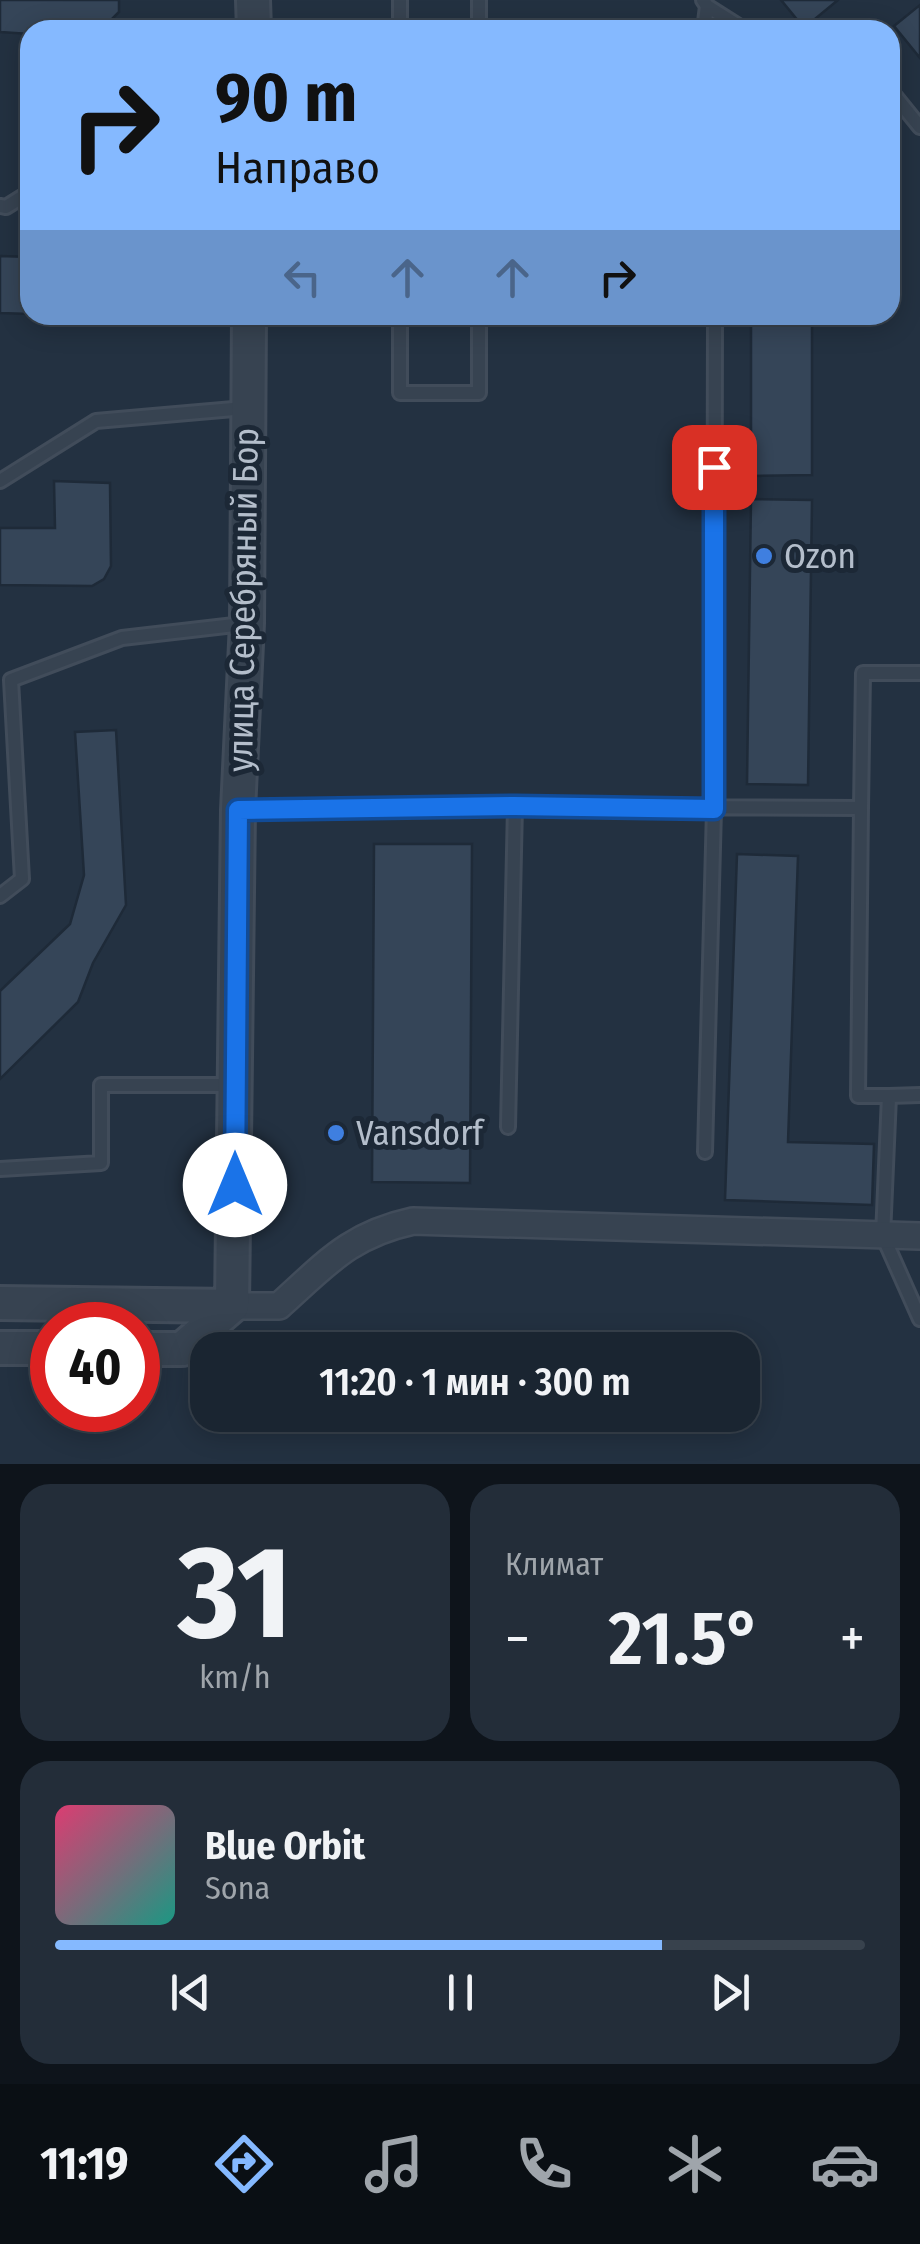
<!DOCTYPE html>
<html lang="ru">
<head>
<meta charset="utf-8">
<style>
	:root { --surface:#1a2531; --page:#232d39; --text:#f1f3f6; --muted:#9fa5ab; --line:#38424d; --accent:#85b9ff }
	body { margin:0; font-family:"Fira Sans Condensed",sans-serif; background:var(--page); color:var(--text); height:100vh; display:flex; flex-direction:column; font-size:38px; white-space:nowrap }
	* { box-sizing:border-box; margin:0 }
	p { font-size:32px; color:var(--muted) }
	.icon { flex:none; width:55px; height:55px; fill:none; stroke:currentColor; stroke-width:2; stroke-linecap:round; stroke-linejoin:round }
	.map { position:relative; height:1464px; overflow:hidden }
	.sheet { display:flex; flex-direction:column; gap:20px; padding:20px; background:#0e141b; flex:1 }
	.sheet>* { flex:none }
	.guide { position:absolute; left:20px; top:20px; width:880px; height:305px; border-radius:30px; box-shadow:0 5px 25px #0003,0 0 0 2px var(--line); background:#85b9ff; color:#111; overflow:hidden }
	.speed { position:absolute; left:30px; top:1302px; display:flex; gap:20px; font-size:50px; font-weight:700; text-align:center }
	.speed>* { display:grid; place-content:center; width:130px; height:130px; border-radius:50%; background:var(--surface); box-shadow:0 5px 25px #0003,0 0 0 2px var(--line); line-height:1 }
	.speed .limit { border:15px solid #d22; background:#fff; color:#111 }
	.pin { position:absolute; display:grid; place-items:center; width:85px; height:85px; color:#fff; margin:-42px; border-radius:20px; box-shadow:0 5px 15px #0006 }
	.me { position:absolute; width:110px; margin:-55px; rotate:0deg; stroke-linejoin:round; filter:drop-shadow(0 0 8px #0008) }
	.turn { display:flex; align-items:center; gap:35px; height:210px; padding:0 30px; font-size:45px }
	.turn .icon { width:130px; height:130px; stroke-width:2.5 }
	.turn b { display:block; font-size:70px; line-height:85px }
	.lanes { display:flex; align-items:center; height:95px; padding:0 30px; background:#0003; justify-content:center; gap:50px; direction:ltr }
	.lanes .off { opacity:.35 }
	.big { font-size:75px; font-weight:600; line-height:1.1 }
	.sheet .widget { flex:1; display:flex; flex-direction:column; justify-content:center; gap:15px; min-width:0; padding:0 35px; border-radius:30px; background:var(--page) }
	.sheet .dial { align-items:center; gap:0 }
	.dial b { font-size:130px; line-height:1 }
	.song { display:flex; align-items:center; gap:30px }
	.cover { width:120px; height:120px; border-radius:15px; background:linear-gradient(135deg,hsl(340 70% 55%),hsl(170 70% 35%)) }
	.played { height:10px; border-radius:5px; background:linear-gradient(90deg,var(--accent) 75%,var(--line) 75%) }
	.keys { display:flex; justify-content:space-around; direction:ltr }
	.heat { display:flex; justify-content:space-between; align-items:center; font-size:55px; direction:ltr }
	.sheet .tiles { flex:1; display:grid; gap:20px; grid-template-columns:1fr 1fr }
	.widget:last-child { grid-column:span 2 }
	.trip { position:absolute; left:190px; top:1332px; width:570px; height:100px; border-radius:30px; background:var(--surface); box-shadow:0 5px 25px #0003,0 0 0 2px var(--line); font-weight:600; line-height:100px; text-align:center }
	.tab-bar { display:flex; height:160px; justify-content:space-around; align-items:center; background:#0a0f14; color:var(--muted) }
	.tab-bar .icon { width:70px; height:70px }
	.tab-bar .selected { color:var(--accent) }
	.tab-bar b { font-size:45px; color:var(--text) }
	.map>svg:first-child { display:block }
	.building { fill:#354558; stroke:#1e2a38; stroke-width:2.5 }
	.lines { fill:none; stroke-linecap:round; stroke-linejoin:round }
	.service-casing { stroke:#414c5a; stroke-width:18 }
	.minor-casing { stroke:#414c5a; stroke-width:30 }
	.tertiary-casing { stroke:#414c5a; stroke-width:38 }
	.service { stroke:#374351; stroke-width:12 }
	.minor { stroke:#374351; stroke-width:25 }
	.tertiary { stroke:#374351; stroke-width:32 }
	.route-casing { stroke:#114b97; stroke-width:25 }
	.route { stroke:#1a73e8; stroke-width:18 }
	.shop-dot { fill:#3f7fe0; stroke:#1c2836; stroke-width:4 }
	.labels { text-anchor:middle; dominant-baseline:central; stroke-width:10; stroke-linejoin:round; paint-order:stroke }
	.poi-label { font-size:35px; fill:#b4becb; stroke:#1c2836; text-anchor:start }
	.street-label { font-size:35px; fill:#b4becb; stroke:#1c2836 }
</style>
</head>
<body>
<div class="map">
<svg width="920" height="1464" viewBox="0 0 920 1464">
	<rect width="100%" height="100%" fill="#233141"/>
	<path class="building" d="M 0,0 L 119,0 L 119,12 L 105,26 L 30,30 L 30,34 L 0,32 Z
		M 781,0 L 838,0 L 804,28 Z
		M 920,5 L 920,58 L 894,26 Z
		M 0,256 L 30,257 L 30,314 L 0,313 Z
		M 751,315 L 812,315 L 812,475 L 751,476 Z
		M 54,481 L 110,483 L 111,566 L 104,579 L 92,586 L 0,585 L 0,528 L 55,528 Z
		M 751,499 L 812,500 L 808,785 L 747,784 Z
		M 116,730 L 126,905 L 93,963 L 78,1002 L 0,1079 L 0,991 L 70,924 L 84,875 L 75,732 Z
		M 374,844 L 472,844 L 470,1183 L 372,1182 Z
		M 737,854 L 798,856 L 788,1142 L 874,1144 L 872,1205 L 725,1200 Z"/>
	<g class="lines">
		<defs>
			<path id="service" d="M 703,0 L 707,6 L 745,30
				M 400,30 L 400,0
				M 479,30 L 479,0
				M 704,30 L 707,6
				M 890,90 L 920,127
				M 0,206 L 6,207 L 30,192
				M 400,315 L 400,393 L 479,393 L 479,315
				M 0,481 L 96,421 L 245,408
				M 861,808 L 863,673 L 920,673
				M 238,810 L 515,806 L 861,808 L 858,1096 L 889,1096 L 883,1236 L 920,1319
				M 0,896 L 22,879 L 11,680 L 122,638 L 243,624
				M 889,1096 L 920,1095
				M 508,1127 L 515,806
				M 705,1152 L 714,809 L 715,315
				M 0,1169 L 101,1163 L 101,1085 L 232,1085"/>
			<path id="minor" d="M 232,1306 L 279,1306 C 326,1264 349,1235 413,1221 L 920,1236"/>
			<path id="tertiary" d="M 253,0 L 254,30
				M 0,1303 L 232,1306
				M 232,1306 L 238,810 L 247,623 L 249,315
				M 0,1348 L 52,1348
				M 138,1349 L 182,1349 L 232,1306"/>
		</defs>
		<use href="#service" class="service-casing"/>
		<use href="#minor" class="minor-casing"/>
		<use href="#tertiary" class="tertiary-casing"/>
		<use href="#service" class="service"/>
		<use href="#minor" class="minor"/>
		<use href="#tertiary" class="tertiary"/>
	</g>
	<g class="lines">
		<defs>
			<path id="route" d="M 235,1185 L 238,810 L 515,806 L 714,809 L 714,467"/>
		</defs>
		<use href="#route" class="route-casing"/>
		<use href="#route" class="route"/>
	</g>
	<g class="shop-dot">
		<circle cx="764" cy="556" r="10"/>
		<circle cx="336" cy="1133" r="10"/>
	</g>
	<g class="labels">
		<g class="poi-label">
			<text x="784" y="556">Ozon</text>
			<text x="356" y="1133">Vansdorf</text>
		</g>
		<g class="street-label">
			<text transform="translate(243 600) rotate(-89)">улица Серебряный Бор</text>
		</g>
	</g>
</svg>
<div class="speed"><div class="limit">40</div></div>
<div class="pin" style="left:714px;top:467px;background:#d93025"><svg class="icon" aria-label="arrive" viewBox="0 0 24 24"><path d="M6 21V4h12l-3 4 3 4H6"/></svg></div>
<svg class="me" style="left:235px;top:1185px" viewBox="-20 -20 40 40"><circle r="19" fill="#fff"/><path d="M0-13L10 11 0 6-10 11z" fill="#1a73e8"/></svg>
<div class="trip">11:20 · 1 мин · 300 m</div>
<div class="guide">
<div class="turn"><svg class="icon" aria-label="right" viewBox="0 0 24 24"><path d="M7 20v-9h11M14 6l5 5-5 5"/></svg><div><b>90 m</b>Направо</div></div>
<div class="lanes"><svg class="icon off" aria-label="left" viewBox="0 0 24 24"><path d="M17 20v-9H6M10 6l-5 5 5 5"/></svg><svg class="icon off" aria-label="ahead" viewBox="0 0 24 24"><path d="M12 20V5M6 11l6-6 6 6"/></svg><svg class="icon off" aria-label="ahead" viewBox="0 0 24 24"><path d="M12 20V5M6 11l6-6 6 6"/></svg><svg class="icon" aria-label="right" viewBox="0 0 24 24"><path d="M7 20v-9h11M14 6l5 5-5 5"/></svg></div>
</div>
</div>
<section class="sheet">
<div class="tiles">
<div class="widget dial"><b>31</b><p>km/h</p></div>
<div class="widget"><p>Климат</p>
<div class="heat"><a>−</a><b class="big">21.5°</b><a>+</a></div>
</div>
<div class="widget">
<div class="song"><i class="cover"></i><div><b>Blue Orbit</b><p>Sona</p></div></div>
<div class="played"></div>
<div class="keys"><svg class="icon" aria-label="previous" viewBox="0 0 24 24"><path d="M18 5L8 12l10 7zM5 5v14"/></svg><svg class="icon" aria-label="pause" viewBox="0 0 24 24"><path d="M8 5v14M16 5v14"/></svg><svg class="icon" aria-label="next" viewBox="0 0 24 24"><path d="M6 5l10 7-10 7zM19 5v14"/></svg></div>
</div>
</div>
</section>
<nav class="tab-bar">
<b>11:19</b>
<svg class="icon selected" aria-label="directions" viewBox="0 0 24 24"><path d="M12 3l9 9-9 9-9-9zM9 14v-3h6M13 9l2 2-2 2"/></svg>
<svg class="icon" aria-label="music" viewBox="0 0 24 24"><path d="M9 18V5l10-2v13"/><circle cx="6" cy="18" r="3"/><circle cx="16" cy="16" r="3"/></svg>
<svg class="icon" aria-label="phone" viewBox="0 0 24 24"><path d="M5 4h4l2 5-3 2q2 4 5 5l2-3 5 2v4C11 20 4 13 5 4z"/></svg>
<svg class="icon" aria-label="climate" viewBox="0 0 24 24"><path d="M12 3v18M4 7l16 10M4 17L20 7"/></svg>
<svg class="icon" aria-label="car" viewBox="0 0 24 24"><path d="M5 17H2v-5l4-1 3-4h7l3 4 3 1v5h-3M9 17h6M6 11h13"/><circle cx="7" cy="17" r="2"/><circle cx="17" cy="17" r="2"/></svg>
</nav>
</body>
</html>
